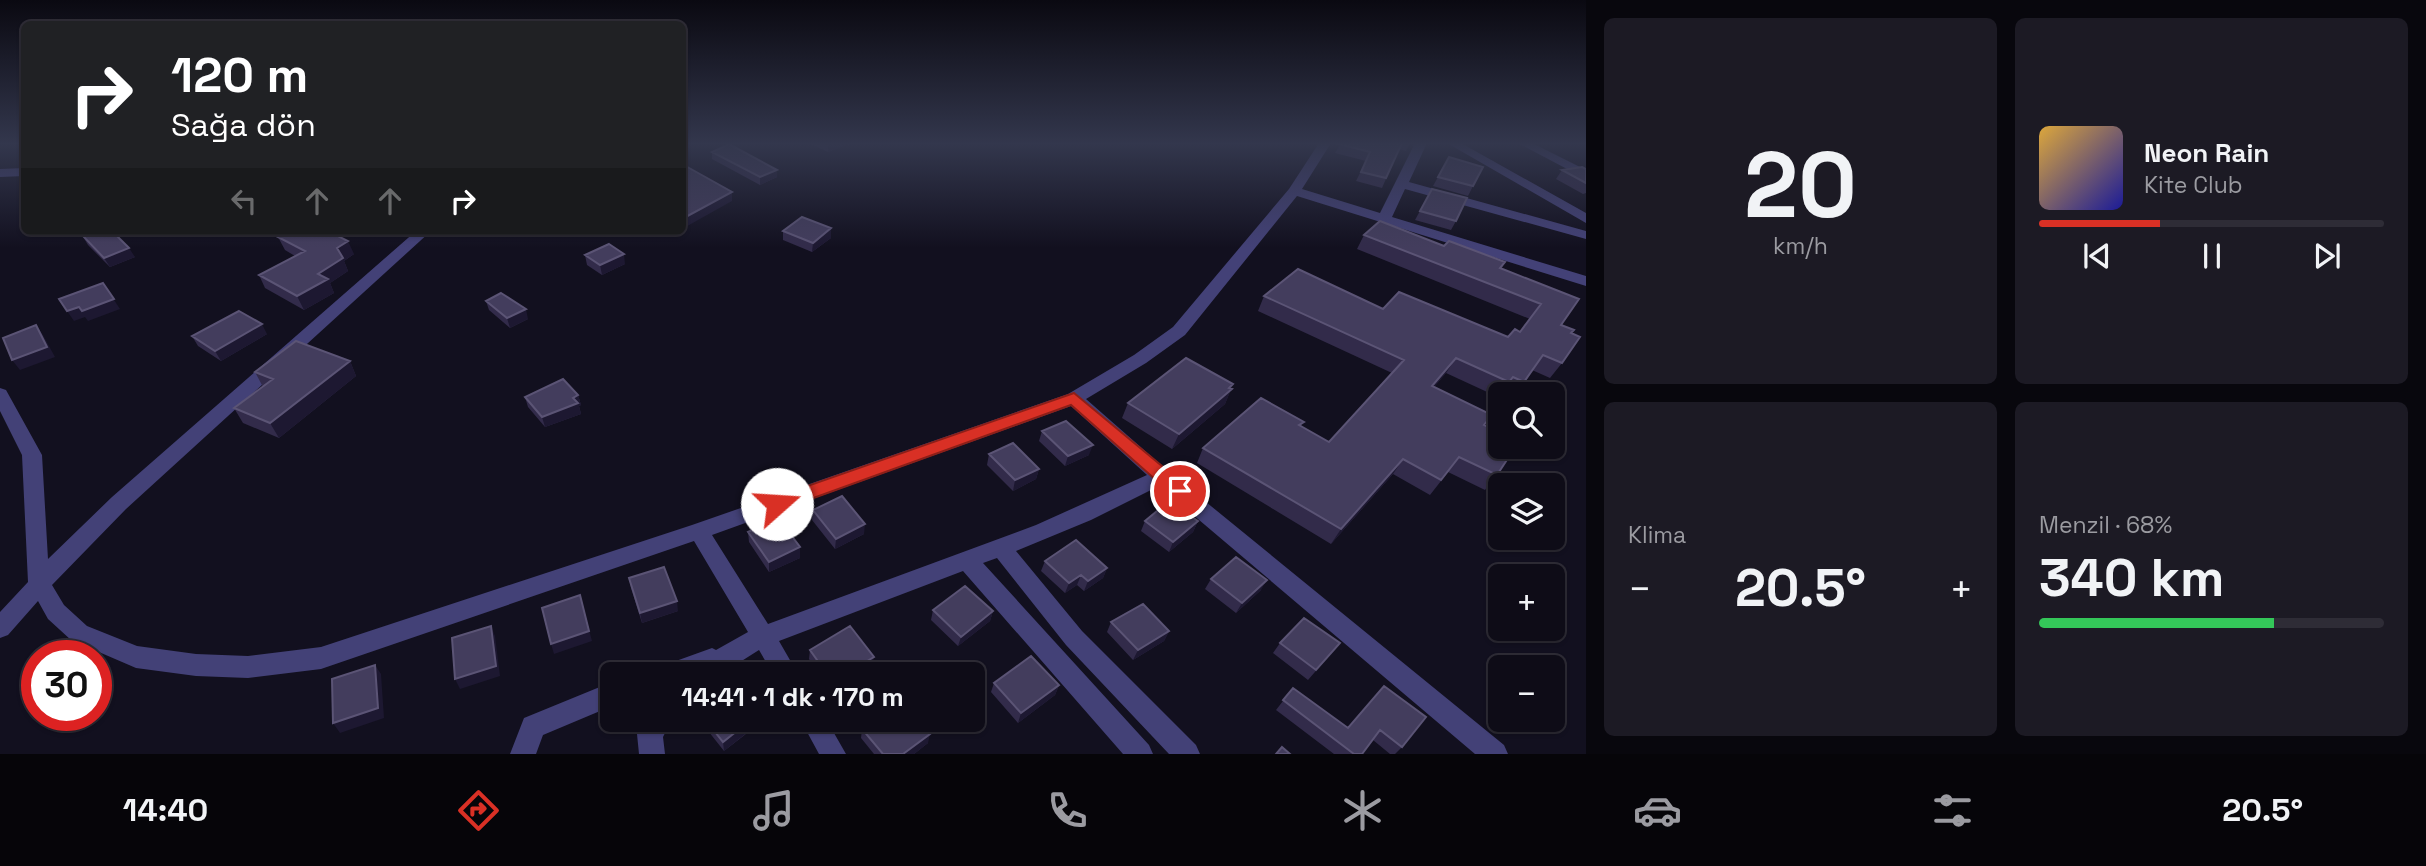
<!DOCTYPE html>
<html lang="tr">
<head>
<meta charset="utf-8">
<style>
	:root { --surface:#0e0c17; --page:#1c1a24; --text:#f1f3f6; --muted:#9b9ba1; --line:#2e2c36; --accent:#d93025 }
	body { margin:0; font-family:"Space Grotesk",sans-serif; background:var(--page); color:var(--text); height:100vh; display:flex; flex-direction:column; font-size:26px; white-space:nowrap }
	* { box-sizing:border-box; margin:0 }
	p { font-size:23px; color:var(--muted) }
	.icon { flex:none; width:38px; height:38px; fill:none; stroke:currentColor; stroke-width:2; stroke-linecap:round; stroke-linejoin:round }
	.map { position:relative; flex:1; overflow:hidden }
	.drawer { display:flex; flex-direction:column; gap:18px; padding:18px; background:#08070d; width:840px }
	.drawer>* { flex:none }
	.top-card { position:absolute; left:21px; top:21px; width:665px; height:214px; border-radius:10px; box-shadow:0 2px 5px #0004,0 0 0 2px var(--line); background:#202124; color:#fff; overflow:hidden }
	.fabs { position:absolute; left:1488px; top:382px; display:grid; gap:14px }
	.fabs a { display:grid; place-items:center; width:77px; height:77px; border-radius:10px; background:var(--surface); box-shadow:0 2px 5px #0004,0 0 0 2px var(--line); font-size:35px }
	.speed { position:absolute; left:21px; top:640px; display:flex; gap:14px; font-size:35px; font-weight:700; text-align:center }
	.speed>* { display:grid; place-content:center; width:91px; height:91px; border-radius:50%; background:var(--surface); box-shadow:0 2px 5px #0004,0 0 0 2px var(--line); line-height:1 }
	.speed .limit { border:10px solid #d22; background:#fff; color:#111 }
	.pin { position:absolute; display:grid; place-items:center; width:60px; height:60px; color:#fff; margin:-30px; border:4px solid #fff; border-radius:50%; box-shadow:0 2px 7px #0007 }
	.me { position:absolute; width:77px; margin:-38px; rotate:71deg; stroke-linejoin:round; filter:drop-shadow(0 0 5px #0008) }
	.turn { display:flex; align-items:center; gap:24px; height:147px; padding:0 35px; font-size:32px }
	.turn .icon { width:91px; height:91px; stroke-width:2.5 }
	.turn b { display:block; font-size:49px; line-height:60px }
	.lanes { display:flex; align-items:center; height:66px; padding:0 35px; background:#0003; justify-content:center; gap:35px; direction:ltr }
	.lanes .off { opacity:.35 }
	.big { font-size:52px; font-weight:800; line-height:1.1 }
	.drawer .card { flex:1; display:flex; flex-direction:column; justify-content:center; gap:10px; min-width:0; padding:0 24px; border-radius:10px; background:var(--page) }
	.drawer .dial { align-items:center; gap:0 }
	.dial b { font-size:91px; line-height:1 }
	.song { display:flex; align-items:center; gap:21px }
	.cover { width:84px; height:84px; border-radius:10px; background:linear-gradient(135deg,hsl(40 70% 55%),hsl(240 70% 35%)) }
	.played { height:7px; border-radius:4px; background:linear-gradient(90deg,var(--accent) 35%,var(--line) 35%) }
	.keys { display:flex; justify-content:space-around; direction:ltr }
	.heat { display:flex; justify-content:space-between; align-items:center; font-size:38px; direction:ltr }
	.charge { height:10px; border-radius:5px; background:linear-gradient(90deg,#34c759 68%,var(--line) 0) }
	.drawer .tiles { flex:1; display:grid; gap:18px; grid-template-columns:repeat(2,1fr) }
	.trip { position:absolute; left:600px; top:662px; width:385px; height:70px; border-radius:10px; background:var(--surface); box-shadow:0 2px 5px #0004,0 0 0 2px var(--line); font-weight:800; line-height:70px; text-align:center }
	.menu { display:flex; height:112px; justify-content:space-around; align-items:center; background:#060509; color:var(--muted) }
	.menu .icon { width:49px; height:49px }
	.menu .on { color:var(--accent) }
	.menu b { font-size:32px; color:var(--text) }
	main { display:flex; flex:1; min-height:0 }
	.map>svg:first-child { display:block }
	.lines { fill:none; stroke-linecap:round; stroke-linejoin:round }
	.minor { fill:#434177; fill-rule:evenodd }
	.wall { fill:#322b4a }
	.shaded-wall { fill:#1d1831 }
	.building { fill:#433d5d; stroke:#5b5475; stroke-width:2 }
	.route { fill:#d93025; stroke:#8d1f18; stroke-width:2 }
</style>
</head>
<body>
<main>
<div class="map">
<svg width="1586" height="754" viewBox="0 0 1586 754">
	<rect width="100%" height="100%" fill="#12101f"/>
	<g class="lines">
		<path class="minor" d="M 1319,143 L 1331,143 L 1302,189 L 1380,213 L 1415,143 L 1427,143 L 1409,182 L 1586,231 L 1586,239 L 1405,189 L 1392,217 L 1586,276 L 1586,286 L 1297,196 L 1185,335 L 1146,363 L 1086,399 L 1168,471 L 1504,745 L 1508,754 L 1475,754 L 1159,486 L 1091,520 L 1016,551 L 1082,631 L 1196,745 L 1200,754 L 1169,754 L 1066,645 L 997,558 L 983,563 L 1149,745 L 1153,754 L 1123,754 L 963,571 L 779,641 L 798,674 L 773,674 L 759,650 L 721,674 L 659,674 L 662,666 L 712,648 L 716,650 L 748,632 L 694,541 L 321,669 L 248,678 L 196,676 L 136,668 L 71,640 L 48,619 L 38,601 L 8,635 L 0,638 L 0,612 L 28,582 L 22,455 L 0,411 L 0,388 L 6,390 L 42,455 L 48,559 L 112,497 L 416,231 L 431,231 L 126,509 L 52,585 L 64,605 L 87,626 L 137,646 L 196,654 L 248,656 L 321,647 L 692,525 L 1068,394 L 1134,355 L 1173,327 L 1289,189 ZM 1071,406 L 1147,475 L 1036,525 L 768,624 L 712,535 Z
			M 1447,143 L 1461,143 L 1586,213 L 1586,223 Z
			M 1518,143 L 1532,143 L 1586,170 L 1586,179 Z
			M 24,168 L 24,176 L 0,177 L 0,169 Z
			M 612,682 L 612,706 L 543,735 L 536,754 L 510,754 L 524,718 Z
			M 645,719 L 672,719 L 663,737 L 665,754 L 639,754 L 637,734 Z
			M 800,719 L 826,719 L 846,754 L 819,754 Z"/>
	</g>
	<path class="wall" d="M 811,143 L 849,143 L 849,144 L 828,152 L 811,144 Z
		M 1341,143 L 1410,143 L 1406,151 L 1399,149 L 1382,188 L 1356,181 L 1366,161 L 1335,153 Z
		M 712,152 L 777,170 L 777,177 L 760,185 L 712,159 Z
		M 1449,157 L 1473,186 L 1468,196 L 1433,186 Z
		M 1586,169 L 1586,193 L 1583,194 L 1556,179 L 1562,170 Z
		M 1432,189 L 1456,221 L 1451,230 L 1415,220 Z
		M 831,228 L 831,238 L 812,252 L 783,240 L 783,231 Z
		M 461,231 L 483,231 L 472,237 Z
		M 659,231 L 680,231 L 670,237 Z
		M 82,235 L 135,257 L 110,267 L 88,245 Z
		M 1364,235 L 1444,246 L 1505,262 L 1501,269 L 1579,299 L 1561,325 L 1571,333 L 1562,363 L 1550,378 L 1532,370 L 1515,394 L 1506,394 L 1502,392 L 1498,397 L 1446,373 L 1434,387 L 1484,425 L 1497,475 L 1485,490 L 1448,472 L 1430,495 L 1393,474 L 1331,544 L 1197,463 L 1203,448 L 1304,422 L 1301,426 L 1329,442 L 1392,373 L 1258,311 L 1264,296 L 1383,309 L 1508,337 L 1520,332 L 1530,319 L 1357,249 Z
		M 278,237 L 354,254 L 344,261 L 348,271 L 330,283 L 334,293 L 304,310 L 265,288 L 259,275 L 295,256 L 285,250 Z
		M 585,255 L 625,264 L 602,275 L 587,265 Z
		M 486,301 L 528,319 L 510,328 L 489,310 Z
		M 267,334 L 221,361 L 198,346 L 192,336 Z
		M 350,361 L 356,376 L 279,438 L 243,423 L 234,408 L 263,387 L 255,372 Z
		M 1231,389 L 1225,404 L 1172,449 L 1122,418 L 1128,403 Z
		M 578,395 L 581,405 L 579,406 L 581,414 L 545,427 L 528,407 L 525,397 Z
		M 1042,431 L 1089,455 L 1065,466 L 1039,441 Z
		M 989,454 L 1039,469 L 1036,479 L 1013,491 L 987,465 Z
		M 813,510 L 864,534 L 835,549 L 812,520 Z
		M 1145,521 L 1198,521 L 1193,532 L 1169,552 L 1141,531 Z
		M 748,532 L 800,558 L 769,572 L 749,542 Z
		M 1045,561 L 1107,568 L 1103,578 L 1084,591 L 1077,585 L 1065,593 L 1041,571 Z
		M 629,578 L 678,611 L 642,623 L 631,588 Z
		M 1211,579 L 1261,590 L 1236,613 L 1205,589 Z
		M 933,610 L 993,611 L 990,621 L 958,646 L 931,620 Z
		M 1111,622 L 1169,631 L 1164,641 L 1133,660 L 1107,632 Z
		M 1280,643 L 1340,643 L 1308,680 L 1273,653 Z
		M 810,650 L 872,666 L 860,674 L 819,674 L 809,659 Z
		M 994,683 L 1059,685 L 1055,695 L 1018,723 L 991,692 Z
		M 1384,686 L 1402,747 L 1395,754 L 1390,754 L 1373,740 L 1362,754 L 1334,754 L 1276,710 L 1293,688 L 1348,728 Z
		M 701,719 L 764,719 L 764,720 L 724,751 L 701,722 Z
		M 862,729 L 928,743 L 914,754 L 874,754 L 861,738 Z"/>
	<path class="shaded-wall" d="M 831,143 L 849,143 L 849,144 L 828,152 L 828,144 Z
		M 777,170 L 777,177 L 760,185 L 760,177 Z
		M 732,192 L 732,201 L 682,229 L 682,219 Z
		M 831,228 L 831,238 L 812,252 L 813,243 Z
		M 470,231 L 483,231 L 472,237 Z
		M 669,231 L 680,231 L 670,237 Z
		M 348,241 L 354,254 L 344,261 L 348,271 L 330,283 L 334,293 L 304,310 L 297,296 L 318,274 L 337,248 Z
		M 129,248 L 135,257 L 110,267 L 104,258 Z
		M 624,254 L 625,264 L 602,275 L 600,265 Z
		M 103,283 L 120,309 L 88,321 L 85,317 L 74,321 L 67,311 Z
		M 526,309 L 528,319 L 510,328 L 507,318 Z
		M 262,324 L 267,334 L 221,361 L 215,351 Z
		M 36,325 L 43,335 L 55,357 L 20,370 L 12,360 Z
		M 1456,358 L 1446,373 L 1422,401 L 1432,386 Z
		M 350,361 L 356,376 L 279,438 L 270,423 Z
		M 1233,384 L 1225,404 L 1172,449 L 1179,434 Z
		M 578,395 L 581,405 L 579,406 L 581,414 L 545,427 L 542,417 Z
		M 1093,445 L 1089,455 L 1065,466 L 1068,456 Z
		M 1403,459 L 1393,474 L 1331,544 L 1341,529 Z
		M 1039,469 L 1036,479 L 1013,491 L 1015,480 Z
		M 1198,521 L 1193,532 L 1169,552 L 1173,542 Z
		M 865,524 L 864,534 L 835,549 L 836,539 Z
		M 800,547 L 800,558 L 769,572 L 769,562 Z
		M 1107,568 L 1103,578 L 1084,591 L 1088,581 Z
		M 1081,575 L 1077,585 L 1065,593 L 1069,583 Z
		M 1267,580 L 1261,590 L 1236,613 L 1242,603 Z
		M 580,595 L 592,641 L 554,654 L 551,644 Z
		M 677,601 L 678,611 L 642,623 L 640,613 Z
		M 993,611 L 990,621 L 958,646 L 961,637 Z
		M 491,626 L 495,636 L 500,676 L 460,689 L 455,679 Z
		M 1169,631 L 1164,641 L 1133,660 L 1138,650 Z
		M 874,657 L 872,666 L 860,674 L 845,674 Z
		M 375,665 L 381,674 L 384,718 L 340,733 L 333,723 Z
		M 1059,685 L 1055,695 L 1018,723 L 1021,713 Z
		M 752,719 L 764,719 L 724,751 L 723,742 Z
		M 930,734 L 928,743 L 914,754 L 903,754 Z"/>
	<path class="building" d="M 1341,143 L 1402,143 L 1386,178 L 1361,172 L 1370,152 L 1339,144 Z
		M 729,144 L 777,170 L 760,177 L 712,152 Z
		M 1449,157 L 1483,167 L 1473,186 L 1438,177 Z
		M 682,164 L 732,192 L 682,219 Z
		M 1582,167 L 1586,169 L 1586,183 L 1562,170 Z
		M 1432,189 L 1467,198 L 1456,221 L 1420,211 Z
		M 802,217 L 831,228 L 813,243 L 783,231 Z
		M 1380,221 L 1444,246 L 1449,241 L 1505,262 L 1500,268 L 1579,299 L 1561,325 L 1574,330 L 1571,333 L 1580,337 L 1562,363 L 1543,355 L 1524,382 L 1513,377 L 1509,382 L 1456,358 L 1432,386 L 1492,415 L 1484,425 L 1500,433 L 1500,446 L 1516,446 L 1497,475 L 1459,457 L 1441,480 L 1403,459 L 1341,529 L 1203,448 L 1261,398 L 1304,422 L 1299,425 L 1329,442 L 1404,360 L 1264,296 L 1298,269 L 1383,309 L 1399,292 L 1508,337 L 1515,329 L 1520,332 L 1541,304 L 1364,235 Z
		M 92,231 L 112,231 L 129,248 L 104,258 L 82,235 Z
		M 290,231 L 328,231 L 348,241 L 337,248 L 343,258 L 318,274 L 328,279 L 297,296 L 259,275 L 305,251 L 278,237 Z
		M 609,244 L 624,254 L 600,265 L 585,255 Z
		M 103,283 L 114,299 L 82,311 L 79,307 L 67,311 L 59,299 Z
		M 501,293 L 526,309 L 507,318 L 486,301 Z
		M 239,311 L 262,324 L 215,351 L 192,336 Z
		M 36,325 L 47,347 L 12,360 L 3,338 Z
		M 296,341 L 350,361 L 270,423 L 234,408 L 273,379 L 255,372 Z
		M 1186,358 L 1233,384 L 1229,388 L 1232,389 L 1179,434 L 1128,403 Z
		M 563,379 L 578,395 L 573,398 L 578,403 L 542,417 L 525,397 Z
		M 1066,421 L 1093,445 L 1068,456 L 1042,431 Z
		M 1013,443 L 1039,469 L 1015,480 L 989,454 Z
		M 842,496 L 865,524 L 836,539 L 813,510 Z
		M 1169,501 L 1198,521 L 1173,542 L 1145,521 Z
		M 778,518 L 800,547 L 769,562 L 748,532 Z
		M 1076,540 L 1107,568 L 1088,581 L 1081,575 L 1069,583 L 1045,561 Z
		M 1236,557 L 1267,580 L 1242,603 L 1211,579 Z
		M 664,567 L 677,601 L 640,613 L 629,578 Z
		M 965,586 L 993,611 L 961,637 L 933,610 Z
		M 580,595 L 589,631 L 551,644 L 542,608 Z
		M 1143,604 L 1169,631 L 1138,650 L 1111,622 Z
		M 1304,618 L 1340,643 L 1316,670 L 1280,643 Z
		M 491,626 L 496,666 L 455,679 L 452,638 Z
		M 850,626 L 874,657 L 845,674 L 827,674 L 810,650 Z
		M 1031,656 L 1059,685 L 1021,713 L 994,683 Z
		M 375,665 L 378,708 L 333,723 L 332,679 Z
		M 1384,686 L 1426,717 L 1402,747 L 1380,730 L 1362,754 L 1354,754 L 1283,700 L 1293,688 L 1348,728 Z
		M 705,719 L 752,719 L 723,742 Z
		M 875,719 L 918,719 L 930,734 L 903,754 L 883,754 L 862,729 Z
		M 1282,747 L 1290,754 L 1276,754 Z"/>
	<linearGradient id="sky" x2="0" y2="1"><stop stop-color="#0a0911"/><stop offset="0.58" stop-color="#33374d"/><stop offset="1" stop-color="#33374d" stop-opacity="0"/></linearGradient>
	<rect width="1586" height="248" fill="url(#sky)"/>
	<path class="route" d="M 1074,393 L 1186,486 L 1189,491 L 1186,496 L 1174,496 L 1071,405 L 783,509 L 777,511 L 768,504 L 770,499 Z"/>
</svg>
<div class="fabs">
<a><svg class="icon" aria-label="search" viewBox="0 0 24 24"><circle cx="10" cy="10" r="6"/><path d="M15 15l6 6"/></svg></a>
<a><svg class="icon" aria-label="layers" viewBox="0 0 24 24"><path d="M12 4l9 5-9 5-9-5zM3 14l9 5 9-5"/></svg></a>
<a>+</a>
<a>−</a>
</div>
<div class="speed"><div class="limit">30</div></div>
<div class="pin" style="left:1180px;top:491px;background:#d93025"><svg class="icon" aria-label="arrive" viewBox="0 0 24 24"><path d="M6 21V4h12l-3 4 3 4H6"/></svg></div>
<svg class="me" style="left:777px;top:504px" viewBox="-20 -20 40 40"><circle r="19" fill="#fff"/><path d="M0-13L10 11 0 6-10 11z" fill="#d93025"/></svg>
<div class="trip">14:41 · 1 dk · 170 m</div>
<div class="top-card">
<div class="turn"><svg class="icon" aria-label="right" viewBox="0 0 24 24"><path d="M7 20v-9h11M14 6l5 5-5 5"/></svg><div><b>120 m</b>Sağa dön</div></div>
<div class="lanes"><svg class="icon off" aria-label="left" viewBox="0 0 24 24"><path d="M17 20v-9H6M10 6l-5 5 5 5"/></svg><svg class="icon off" aria-label="ahead" viewBox="0 0 24 24"><path d="M12 20V5M6 11l6-6 6 6"/></svg><svg class="icon off" aria-label="ahead" viewBox="0 0 24 24"><path d="M12 20V5M6 11l6-6 6 6"/></svg><svg class="icon" aria-label="right" viewBox="0 0 24 24"><path d="M7 20v-9h11M14 6l5 5-5 5"/></svg></div>
</div>
</div>
<section class="drawer">
<div class="tiles">
<div class="card dial"><b>20</b><p>km/h</p></div>
<div class="card">
<div class="song"><i class="cover"></i><div><b>Neon Rain</b><p>Kite Club</p></div></div>
<div class="played"></div>
<div class="keys"><svg class="icon" aria-label="previous" viewBox="0 0 24 24"><path d="M18 5L8 12l10 7zM5 5v14"/></svg><svg class="icon" aria-label="pause" viewBox="0 0 24 24"><path d="M8 5v14M16 5v14"/></svg><svg class="icon" aria-label="next" viewBox="0 0 24 24"><path d="M6 5l10 7-10 7zM19 5v14"/></svg></div>
</div>
<div class="card"><p>Klima</p>
<div class="heat"><a>−</a><b class="big">20.5°</b><a>+</a></div>
</div>
<div class="card"><p>Menzil · 68%</p><b class="big">340 km</b><div class="charge"></div></div>
</div>
</section>
</main>
<nav class="menu">
<b>14:40</b>
<svg class="icon on" aria-label="directions" viewBox="0 0 24 24"><path d="M12 3l9 9-9 9-9-9zM9 14v-3h6M13 9l2 2-2 2"/></svg>
<svg class="icon" aria-label="music" viewBox="0 0 24 24"><path d="M9 18V5l10-2v13"/><circle cx="6" cy="18" r="3"/><circle cx="16" cy="16" r="3"/></svg>
<svg class="icon" aria-label="phone" viewBox="0 0 24 24"><path d="M5 4h4l2 5-3 2q2 4 5 5l2-3 5 2v4C11 20 4 13 5 4z"/></svg>
<svg class="icon" aria-label="climate" viewBox="0 0 24 24"><path d="M12 3v18M4 7l16 10M4 17L20 7"/></svg>
<svg class="icon" aria-label="car" viewBox="0 0 24 24"><path d="M5 17H2v-5l4-1 3-4h7l3 4 3 1v5h-3M9 17h6M6 11h13"/><circle cx="7" cy="17" r="2"/><circle cx="17" cy="17" r="2"/></svg>
<svg class="icon" aria-label="filters" viewBox="0 0 24 24"><path d="M4 7h16M4 17h16"/><circle cx="9" cy="7" r="2"/><circle cx="15" cy="17" r="2"/></svg>
<b>20.5°</b>
</nav>
</body>
</html>
